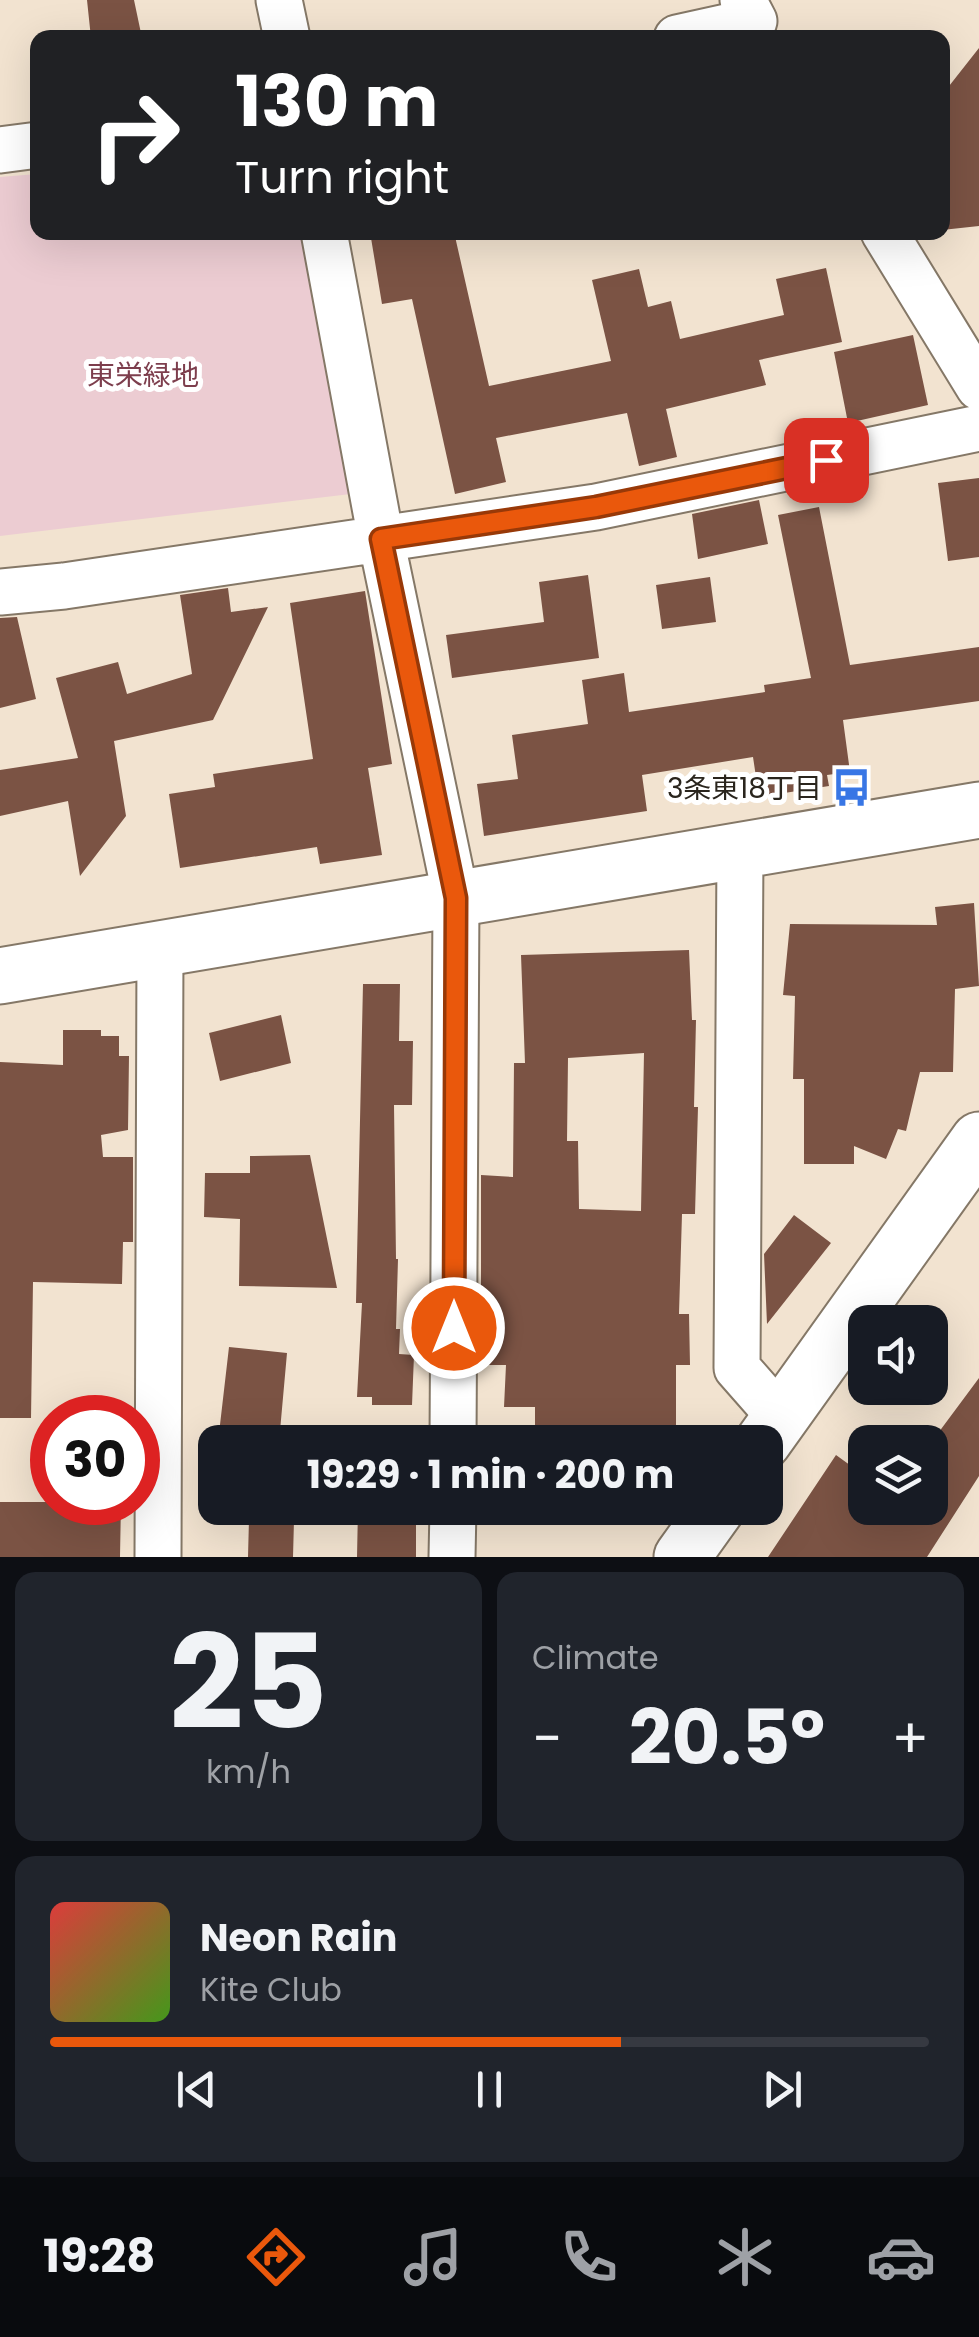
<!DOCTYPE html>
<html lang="en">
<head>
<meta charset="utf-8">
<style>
	:root { --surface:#171b24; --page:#20242c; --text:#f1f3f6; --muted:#9ea1a6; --line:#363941; --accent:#ea580c }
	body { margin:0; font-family:Poppins,"Noto Sans JP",sans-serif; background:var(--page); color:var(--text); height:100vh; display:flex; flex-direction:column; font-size:38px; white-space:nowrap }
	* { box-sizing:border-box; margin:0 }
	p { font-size:32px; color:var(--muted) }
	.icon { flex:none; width:55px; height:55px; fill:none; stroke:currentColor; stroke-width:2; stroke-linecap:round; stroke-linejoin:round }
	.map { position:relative; height:1557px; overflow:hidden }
	.details { display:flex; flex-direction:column; gap:15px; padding:15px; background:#0d0f14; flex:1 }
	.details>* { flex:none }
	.top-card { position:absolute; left:30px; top:30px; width:920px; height:210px; border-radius:20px; box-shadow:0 10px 40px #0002; background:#202124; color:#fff; overflow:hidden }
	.tools { position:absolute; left:848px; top:1305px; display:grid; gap:20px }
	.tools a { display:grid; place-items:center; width:100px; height:100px; border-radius:20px; background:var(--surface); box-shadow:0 10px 40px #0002; font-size:50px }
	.speed { position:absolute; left:30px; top:1395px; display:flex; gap:20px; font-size:50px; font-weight:700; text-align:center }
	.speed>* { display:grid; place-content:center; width:130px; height:130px; border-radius:50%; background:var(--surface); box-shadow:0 10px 40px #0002; line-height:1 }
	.speed .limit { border:15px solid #d22; background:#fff; color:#111 }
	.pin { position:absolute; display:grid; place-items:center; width:85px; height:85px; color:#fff; margin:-42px; border-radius:20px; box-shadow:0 5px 15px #0006 }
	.me { position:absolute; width:110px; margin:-55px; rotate:0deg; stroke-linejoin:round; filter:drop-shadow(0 0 8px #0008) }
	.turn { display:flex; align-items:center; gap:35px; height:210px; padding:0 40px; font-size:45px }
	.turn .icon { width:130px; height:130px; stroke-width:2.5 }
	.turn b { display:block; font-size:70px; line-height:85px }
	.big { font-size:75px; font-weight:700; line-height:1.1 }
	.details .widget { flex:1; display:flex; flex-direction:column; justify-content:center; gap:15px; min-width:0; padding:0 35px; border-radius:20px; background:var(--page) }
	.details .dial { align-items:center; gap:0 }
	.dial b { font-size:130px; line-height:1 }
	.song { display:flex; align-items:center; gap:30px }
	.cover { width:120px; height:120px; border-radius:15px; background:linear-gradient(135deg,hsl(0 70% 55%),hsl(100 70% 35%)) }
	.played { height:10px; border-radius:5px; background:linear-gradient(90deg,var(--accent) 65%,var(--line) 65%) }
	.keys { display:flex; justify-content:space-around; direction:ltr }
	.heat { display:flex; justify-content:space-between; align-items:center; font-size:55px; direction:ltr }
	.details .tiles { flex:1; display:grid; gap:15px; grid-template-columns:1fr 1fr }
	.widget:last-child { grid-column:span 2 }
	.trip { position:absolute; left:198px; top:1425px; width:585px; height:100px; border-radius:20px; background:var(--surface); box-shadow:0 10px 40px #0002; font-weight:700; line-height:100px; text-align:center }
	.dock { display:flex; height:160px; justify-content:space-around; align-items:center; background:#090b0e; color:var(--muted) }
	.dock .icon { width:70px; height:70px }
	.dock .on { color:var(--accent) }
	.dock b { font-size:45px; color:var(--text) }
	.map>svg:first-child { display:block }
	.green { fill:#ecccd2 }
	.building { fill:#7b5344; fill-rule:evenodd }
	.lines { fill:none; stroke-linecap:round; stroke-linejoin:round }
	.street-casing { stroke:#857867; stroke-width:49 }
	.secondary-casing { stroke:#857867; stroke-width:59 }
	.street { stroke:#fff; stroke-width:45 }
	.secondary { stroke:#fff; stroke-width:55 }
	.route-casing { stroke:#983908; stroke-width:25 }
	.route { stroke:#ea580c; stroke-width:18 }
	.labels { text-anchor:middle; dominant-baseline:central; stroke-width:10; stroke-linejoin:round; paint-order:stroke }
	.park-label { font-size:28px; fill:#7d3e4d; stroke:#fff }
	.poi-label { font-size:28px; fill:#2a251d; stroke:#fff; text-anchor:end }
</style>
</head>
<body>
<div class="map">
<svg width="979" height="1557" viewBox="0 0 979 1557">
	<rect width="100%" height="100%" fill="#f2e3d0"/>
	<path class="green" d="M 37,174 L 38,232 L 320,233 L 359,493 L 0,536 L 0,177 Z"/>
	<path class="building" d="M 87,0 L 134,0 L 142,38 L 91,38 Z
		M 979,48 L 979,226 L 942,230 L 942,95 Z
		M 370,232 L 454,232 L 489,386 L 611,361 L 592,280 L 639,269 L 648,307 L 671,301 L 680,339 L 784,315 L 776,279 L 826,268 L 842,342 L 759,360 L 766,385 L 666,409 L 677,457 L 639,466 L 627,413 L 496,438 L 506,482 L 455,494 L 412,299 L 382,304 Z
		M 913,335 L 928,405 L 848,423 L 834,352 Z
		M 979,478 L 979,557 L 948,561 L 938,483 Z
		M 759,500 L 768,544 L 698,559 L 692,514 Z
		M 819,507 L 850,665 L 979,647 L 979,701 L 843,720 L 850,772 L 827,775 L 829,786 L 759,797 L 753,757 L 642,775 L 647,811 L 484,836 L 477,784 L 518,779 L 512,735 L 588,724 L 582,680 L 624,673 L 629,712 L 765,692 L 764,685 L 811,678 L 778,515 Z
		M 588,575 L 599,658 L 452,678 L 446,635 L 544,622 L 539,582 Z
		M 710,577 L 716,622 L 662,629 L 656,585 Z
		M 228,588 L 231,612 L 268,607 L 213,720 L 114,741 L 126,816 L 80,876 L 68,801 L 0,816 L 0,770 L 78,758 L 56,678 L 118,662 L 127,694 L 192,674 L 180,595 Z
		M 365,591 L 392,764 L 368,768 L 382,855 L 320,864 L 317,847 L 180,868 L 169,794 L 215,787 L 213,774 L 313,759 L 290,603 Z
		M 17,617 L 36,699 L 0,708 L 0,618 Z
		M 974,903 L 979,986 L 955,989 L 953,1072 L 920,1072 L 906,1131 L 898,1129 L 886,1159 L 854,1146 L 854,1164 L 804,1164 L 804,1079 L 793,1079 L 795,996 L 783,995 L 790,924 L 937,925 L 935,907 Z
		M 689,950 L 692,1020 L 696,1020 L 694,1107 L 698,1107 L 695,1214 L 682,1214 L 679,1314 L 689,1314 L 690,1365 L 676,1365 L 676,1442 L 638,1442 L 638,1433 L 571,1433 L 571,1442 L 535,1442 L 535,1407 L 504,1407 L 506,1365 L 481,1365 L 481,1175 L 513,1177 L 514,1063 L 525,1063 L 521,955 ZM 644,1053 L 641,1211 L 579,1209 L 578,1141 L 567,1141 L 568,1058 Z
		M 363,984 L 400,984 L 399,1041 L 413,1041 L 412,1105 L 394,1105 L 396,1259 L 398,1259 L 396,1329 L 400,1329 L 399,1354 L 414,1355 L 412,1405 L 372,1405 L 372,1397 L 357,1397 L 362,1303 L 356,1303 Z
		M 281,1015 L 291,1063 L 220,1081 L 209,1033 Z
		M 63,1030 L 101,1030 L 101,1036 L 119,1036 L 119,1056 L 129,1056 L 128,1130 L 101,1135 L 103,1157 L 133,1157 L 133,1242 L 123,1242 L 122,1284 L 33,1282 L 31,1418 L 0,1418 L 0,1062 L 63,1065 Z
		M 310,1155 L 337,1288 L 239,1286 L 240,1219 L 204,1217 L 205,1173 L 250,1173 L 250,1156 Z
		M 794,1215 L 831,1243 L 767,1324 L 764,1254 Z
		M 229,1347 L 287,1353 L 279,1442 L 218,1442 Z
		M 979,1378 L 979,1476 L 927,1557 L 768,1557 L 836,1455 L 865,1476 L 865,1508 L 908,1508 L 930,1524 L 930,1444 Z
		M 0,1502 L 121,1502 L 120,1557 L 0,1557 Z
		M 358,1508 L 416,1508 L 416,1557 L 357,1557 Z
		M 249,1519 L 294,1520 L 293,1557 L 248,1557 Z"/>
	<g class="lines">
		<defs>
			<path id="street" d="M 279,0 L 287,38
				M 677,38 L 754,21 L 743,0
				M 0,150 L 38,145
				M 324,232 L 381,539 L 456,898 L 453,1442
				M 884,232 L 979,387
				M 0,592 L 64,586 L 596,507 L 979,428
				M 740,850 L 737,1368 L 781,1418
				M 158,1557 L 160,947
				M 452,1557 L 453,1508"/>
			<path id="secondary" d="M 0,976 L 979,810
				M 763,1442 L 979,1140
				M 682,1557 L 717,1508"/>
		</defs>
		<use href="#street" class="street-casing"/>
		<use href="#secondary" class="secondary-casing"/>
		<use href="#street" class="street"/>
		<use href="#secondary" class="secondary"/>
	</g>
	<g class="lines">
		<defs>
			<path id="route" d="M 454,1328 L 456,898 L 381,539 L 596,507 L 826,460"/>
		</defs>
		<use href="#route" class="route-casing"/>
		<use href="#route" class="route"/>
	</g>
	<defs>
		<symbol id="bus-bare" viewBox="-9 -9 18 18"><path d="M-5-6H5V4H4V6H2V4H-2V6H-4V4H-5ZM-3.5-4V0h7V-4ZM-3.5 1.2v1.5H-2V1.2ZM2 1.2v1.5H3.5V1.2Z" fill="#3876e5" stroke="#fff" stroke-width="2.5" paint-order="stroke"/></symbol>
	</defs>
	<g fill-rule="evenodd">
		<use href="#bus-bare" x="824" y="760" width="55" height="55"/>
	</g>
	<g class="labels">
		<g class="park-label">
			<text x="143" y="375">東栄緑地</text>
		</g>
		<g class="poi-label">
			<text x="822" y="788">3条東18丁目</text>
		</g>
	</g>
</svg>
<div class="tools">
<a><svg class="icon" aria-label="sound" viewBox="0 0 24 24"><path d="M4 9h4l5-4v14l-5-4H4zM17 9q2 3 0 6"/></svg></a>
<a><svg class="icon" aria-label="layers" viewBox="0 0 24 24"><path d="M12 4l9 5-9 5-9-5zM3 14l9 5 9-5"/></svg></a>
</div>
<div class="speed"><div class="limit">30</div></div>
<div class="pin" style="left:826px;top:460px;background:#d93025"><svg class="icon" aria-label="arrive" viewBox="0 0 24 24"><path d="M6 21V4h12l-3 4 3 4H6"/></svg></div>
<svg class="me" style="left:454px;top:1328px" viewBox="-20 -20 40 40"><circle r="17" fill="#ea580c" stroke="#fff" stroke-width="3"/><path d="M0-11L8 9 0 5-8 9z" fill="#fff"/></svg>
<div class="trip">19:29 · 1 min · 200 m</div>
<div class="top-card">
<div class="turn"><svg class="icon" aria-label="right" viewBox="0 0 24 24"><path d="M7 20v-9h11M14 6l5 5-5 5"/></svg><div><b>130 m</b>Turn right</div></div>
</div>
</div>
<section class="details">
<div class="tiles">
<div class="widget dial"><b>25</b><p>km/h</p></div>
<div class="widget"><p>Climate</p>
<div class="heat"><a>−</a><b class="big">20.5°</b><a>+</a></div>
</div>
<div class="widget">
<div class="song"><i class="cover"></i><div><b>Neon Rain</b><p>Kite Club</p></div></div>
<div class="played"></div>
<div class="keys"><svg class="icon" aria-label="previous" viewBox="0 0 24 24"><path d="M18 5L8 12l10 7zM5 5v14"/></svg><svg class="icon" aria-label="pause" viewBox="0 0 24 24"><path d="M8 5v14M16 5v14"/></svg><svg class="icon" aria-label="next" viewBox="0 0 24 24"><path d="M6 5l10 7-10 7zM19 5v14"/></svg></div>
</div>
</div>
</section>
<nav class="dock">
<b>19:28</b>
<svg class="icon on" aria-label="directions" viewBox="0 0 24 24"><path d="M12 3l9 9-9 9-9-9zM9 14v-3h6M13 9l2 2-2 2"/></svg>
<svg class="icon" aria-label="music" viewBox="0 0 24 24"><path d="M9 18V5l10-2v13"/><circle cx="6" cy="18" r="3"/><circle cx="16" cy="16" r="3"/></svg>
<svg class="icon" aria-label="phone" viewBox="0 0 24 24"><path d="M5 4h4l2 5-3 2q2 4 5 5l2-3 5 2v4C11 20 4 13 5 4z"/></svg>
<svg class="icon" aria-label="climate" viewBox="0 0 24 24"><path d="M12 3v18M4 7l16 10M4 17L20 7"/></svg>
<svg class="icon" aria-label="car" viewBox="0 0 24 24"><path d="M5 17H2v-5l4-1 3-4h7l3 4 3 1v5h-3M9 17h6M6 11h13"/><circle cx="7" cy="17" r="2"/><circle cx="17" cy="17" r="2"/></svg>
</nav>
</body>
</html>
